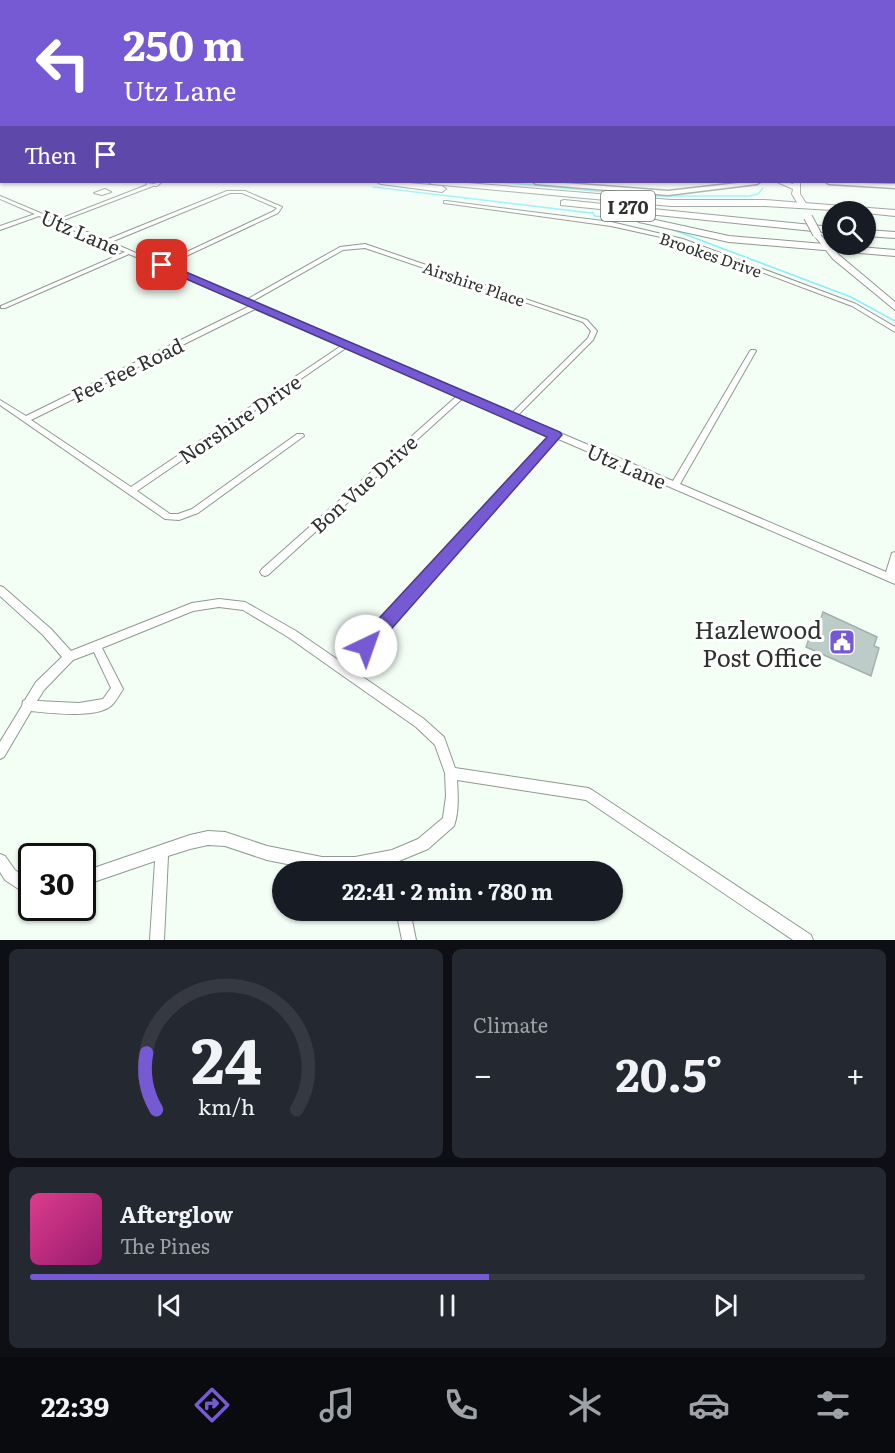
<!DOCTYPE html>
<html lang="en">
<head>
<meta charset="utf-8">
<style>
	:root { --surface:#171b24; --page:#242831; --text:#f1f3f6; --muted:#9ea1a6; --line:#363941; --accent:#765ad4 }
	body { margin:0; font-family:Literata,serif; background:var(--page); color:var(--text); height:100vh; display:flex; flex-direction:column; font-size:22px; white-space:nowrap }
	* { box-sizing:border-box; margin:0 }
	p { font-size:20px; color:var(--muted) }
	.icon { flex:none; width:33px; height:33px; fill:none; stroke:currentColor; stroke-width:2; stroke-linecap:round; stroke-linejoin:round }
	.map { position:relative; height:940px; overflow:hidden }
	.drawer { display:flex; flex-direction:column; gap:9px; padding:9px; background:#0d0f14; flex:1 }
	.drawer>* { flex:none }
	.hud { position:absolute; left:0px; top:0px; width:896px; height:183px; box-shadow:0 2px 4px #0004; background:#765ad4; color:#fff; overflow:hidden }
	.tools { position:absolute; left:822px; top:201px; display:grid; gap:12px }
	.tools a { display:grid; place-items:center; width:54px; height:54px; border-radius:50%; background:var(--surface); box-shadow:0 2px 4px #0004; font-size:30px }
	.speed { position:absolute; left:18px; top:843px; display:flex; gap:12px; font-size:30px; font-weight:700; text-align:center }
	.speed>* { display:grid; place-content:center; width:78px; height:78px; border-radius:50%; background:var(--surface); box-shadow:0 2px 4px #0004; line-height:1 }
	.speed .limit { border:3px solid #111; border-radius:9px; background:#fff; color:#111 }
	.pin { position:absolute; display:grid; place-items:center; width:51px; height:51px; color:#fff; margin:-26px; border-radius:12px; box-shadow:0 3px 9px #0006 }
	.me { position:absolute; width:66px; margin:-33px; rotate:42deg; stroke-linejoin:round; filter:drop-shadow(0 0 4px #0008) }
	.turn { display:flex; align-items:center; gap:21px; height:126px; padding:0 24px; font-size:27px }
	.turn .icon { width:78px; height:78px; stroke-width:2.5 }
	.turn b { display:block; font-size:42px; line-height:51px }
	.then { display:flex; align-items:center; height:57px; padding:0 24px; background:#0003; gap:12px; font-size:22px }
	.big { font-size:45px; font-weight:700; line-height:1.1 }
	.drawer .tile { flex:1; display:flex; flex-direction:column; justify-content:center; gap:9px; min-width:0; padding:0 21px; border-radius:9px; background:var(--page) }
	.drawer .dial { align-items:center; gap:0 }
	.dial svg { height:156px; overflow:visible; fill:none; stroke:var(--line); stroke-width:7; stroke-linecap:round; text-anchor:middle }
	.dial text { fill:var(--text); stroke:none }
	.song { display:flex; align-items:center; gap:18px }
	.cover { width:72px; height:72px; border-radius:9px; background:linear-gradient(135deg,hsl(330 70% 55%),hsl(320 70% 35%)) }
	.played { height:6px; border-radius:3px; background:linear-gradient(90deg,var(--accent) 55%,var(--line) 55%) }
	.keys { display:flex; justify-content:space-around; direction:ltr }
	.heat { display:flex; justify-content:space-between; align-items:center; font-size:33px; direction:ltr }
	.drawer .tiles { flex:1; display:grid; gap:9px; grid-template-columns:1fr 1fr }
	.tile:last-child { grid-column:span 2 }
	.trip { position:absolute; left:272px; top:861px; width:351px; height:60px; border-radius:30px; background:var(--surface); box-shadow:0 2px 4px #0004; font-weight:700; line-height:60px; text-align:center }
	.tabs { display:flex; height:96px; justify-content:space-around; align-items:center; background:#090b0e; color:var(--muted) }
	.tabs .icon { width:42px; height:42px }
	.tabs .active { color:var(--accent) }
	.tabs b { font-size:27px; color:var(--text) }
	.map>svg:first-child { display:block }
	.lines { fill:none; stroke-linecap:round; stroke-linejoin:round }
	.stream { stroke:#8cedfa; stroke-width:1.5 }
	.building { fill:#beccc9; stroke:#a3b1ae; stroke-width:1.5 }
	.minor-casing { stroke:#8f9991; stroke-width:2 }
	.tertiary-casing { stroke:#8f9991; stroke-width:3 }
	.primary-casing { stroke:#8f9991; stroke-width:2 }
	.trunk-casing { stroke:#8f9991; stroke-width:2 }
	.motorway-casing { stroke:#8f9991; stroke-width:2 }
	.minor { fill:#fff; fill-rule:evenodd }
	.tertiary { fill:#fff; fill-rule:evenodd }
	.primary { fill:#fff; fill-rule:evenodd }
	.trunk { fill:#fff; fill-rule:evenodd }
	.motorway { fill:#fff; fill-rule:evenodd }
	.trunk-bridge-casing { stroke:#8f9991; stroke-width:10; stroke-linecap:butt }
	.trunk-bridge { stroke:#fff; stroke-width:8 }
	.route { fill:#765ad4; stroke:#4d3a8a; stroke-width:1.5 }
	.labels { text-anchor:middle; dominant-baseline:central; stroke-width:6; stroke-linejoin:round; paint-order:stroke }
	.far-street-label { font-size:16px; fill:#2e322f; stroke:#fff }
	.shield { fill:#fff; stroke:#6d706d; stroke-width:1.5 }
	.shield-label { font-size:18px; font-weight:bold; fill:#2e322f }
	.street-label { font-size:20px; fill:#2e322f; stroke:#fff }
	.near-poi-label { font-size:24px; fill:#2e322f; stroke:#fff; text-anchor:end }
</style>
</head>
<body>
<div class="map">
<svg width="895" height="940" viewBox="0 0 895 940">
	<rect width="100%" height="100%" fill="#f3fef5"/>
	<g class="lines">
		<path class="stream" d="M 499,182 L 647,196 L 749,196 L 758,194 L 763,188
			M 373,187 L 591,213
			M 592,212 L 595,216 L 642,222
			M 671,229 L 851,297 L 895,321"/>
	</g>
	<path class="building" d="M 823,612 L 877,637 L 874,646 L 879,648 L 871,676 L 806,647 L 810,636 L 814,638 Z"/>
	<g class="lines">
		<defs>
			<path id="minor" d="M 158,182 L 162,182 L 157,186 L 153,186 L 61,221 L 106,240 L 227,191 L 245,191 L 282,207 L 278,213 L 165,266 L 246,300 L 340,247 L 365,244 L 587,320 L 597,331 L 593,340 L 518,415 L 673,481 L 750,351 L 751,350 L 755,350 L 756,351 L 680,484 L 886,572 L 892,553 L 895,552 L 895,584 L 556,438 L 370,649 L 366,651 L 362,649 L 361,646 L 362,643 L 550,436 L 463,398 L 268,575 L 265,576 L 262,575 L 260,572 L 262,569 L 457,396 L 346,348 L 137,491 L 170,514 L 178,514 L 192,509 L 297,434 L 303,434 L 304,436 L 198,513 L 179,520 L 165,519 L 0,405 L 0,400 L 26,416 L 250,306 L 129,254 L 5,308 L 1,308 L 1,306 L 125,252 L 39,216 L 0,230 L 0,226 L 35,214 L 0,199 L 0,196 L 57,220 L 147,185 L 146,183 L 154,184 ZM 230,193 L 242,193 L 277,208 L 274,211 L 161,264 L 111,242 ZM 365,248 L 583,322 L 591,331 L 588,338 L 512,413 L 251,302 L 343,250 ZM 255,309 L 341,346 L 131,487 L 31,420 Z
				M 105,189 L 111,192 L 102,195 L 94,193 Z
				M 446,201 L 611,222 L 683,239 L 856,304 L 895,327 L 895,332 L 852,306 L 679,241 L 611,226 L 444,203 L 444,201 Z
				M 0,586 L 3,587 L 51,629 L 71,651 L 192,603 L 219,599 L 245,602 L 296,631 L 424,719 L 444,737 L 455,768 L 588,788 L 592,790 L 811,935 L 813,940 L 793,940 L 586,800 L 457,780 C 458,795 459,812 454,826 L 428,849 L 399,861 L 402,872 L 388,872 L 387,865 L 355,871 L 322,871 L 267,860 L 225,846 L 208,845 L 190,849 L 168,856 L 164,940 L 150,940 L 155,861 L 82,886 L 82,872 L 190,835 L 208,831 L 225,832 L 267,846 L 322,857 L 355,857 L 392,850 L 418,839 L 443,818 L 446,796 L 445,773 L 435,745 L 416,727 L 346,678 L 288,637 L 243,610 L 219,607 L 193,611 L 102,648 L 123,689 C 120,694 116,701 112,705 C 98,719 50,713 31,711 L 4,757 L 0,759 L 0,742 L 22,706 L 23,701 L 25,700 L 36,682 L 62,657 L 43,635 L 0,596 ZM 94,652 L 111,688 L 103,699 L 79,703 L 37,701 L 44,690 L 73,660 Z
				M 0,854 L 5,856 L 15,870 L 32,882 L 32,898 L 5,880 L 0,872 Z
				M 396,910 L 410,910 L 416,940 L 402,940 Z"/>
			<path id="tertiary" d="M 894,125 L 895,125 L 895,128 L 894,128 Z
				M 0,130 L 2,130 L 2,132 L 0,132 Z
				M 533,182 L 551,182 L 668,191 L 747,182 L 760,182 L 757,184 L 668,195 L 536,184 Z
				M 826,182 L 895,184 L 895,188 L 829,184 Z"/>
			<path id="primary" d="M 894,106 L 895,106 L 894,111 Z
				M 894,118 L 895,118 L 894,123 Z
				M 894,145 L 895,145 L 894,150 Z
				M 894,173 L 895,173 L 895,178 L 894,178 Z
				M 777,182 L 786,182 L 793,184 L 794,182 L 800,182 L 800,194 L 807,205 L 806,207 L 800,207 L 792,194 L 793,189 Z"/>
			<path id="trunk" d="M 817,231 L 839,255 L 895,302 L 895,310 L 833,259 L 813,234 Z"/>
			<path id="motorway" d="M 0,139 L 2,139 L 2,143 L 0,143 Z
				M 377,182 L 398,182 L 442,186 L 446,189 L 442,192 L 381,184 Z
				M 428,182 L 455,182 L 671,200 L 765,200 L 895,210 L 895,216 L 866,213 L 866,212 L 765,206 L 671,206 L 432,184 Z
				M 564,200 L 832,227 L 832,233 L 561,205 L 561,201 Z
				M 642,217 L 729,236 L 895,250 L 895,256 L 729,242 L 639,222 L 637,220 Z
				M 866,230 L 895,232 L 895,238 L 866,236 Z"/>
		</defs>
		<use href="#minor" class="minor-casing"/>
		<use href="#tertiary" class="tertiary-casing"/>
		<use href="#primary" class="primary-casing"/>
		<use href="#trunk" class="trunk-casing"/>
		<use href="#motorway" class="motorway-casing"/>
		<use href="#minor" class="minor"/>
		<use href="#tertiary" class="tertiary"/>
		<use href="#primary" class="primary"/>
		<use href="#trunk" class="trunk"/>
		<use href="#motorway" class="motorway"/>
		<defs>
			<path id="trunk-bridge" d="M 808,217 L 817,234"/>
		</defs>
		<use href="#trunk-bridge" class="trunk-bridge-casing"/>
		<use href="#trunk-bridge" class="trunk-bridge"/>
	</g>
	<linearGradient id="sky" x2="0" y2="1"><stop stop-color="#83cbef"/><stop offset="0.43" stop-color="#fafffa"/><stop offset="1" stop-color="#fafffa" stop-opacity="0"/></linearGradient>
	<rect width="895" height="230" fill="url(#sky)"/>
	<path class="route" d="M 159,263 L 165,263 L 560,432 L 562,435 L 372,651 L 366,654 L 359,651 L 357,646 L 359,640 L 547,437 L 159,267 Z"/>
	<defs>
		<symbol id="civic-square" viewBox="-11 -11 22 22"><rect x="-9" y="-9" width="18" height="18" rx="4" fill="#765ad4" stroke="#fff"/><path d="M-.6-6.5H3V-4.5H.6V-3L4-1V1h2V6H-6V1h2V-1L-.6-3ZM-1.2 2.5V6h2.4V2.5Z" fill="#fff"/></symbol>
	</defs>
	<g fill-rule="evenodd">
		<use href="#civic-square" x="827" y="627" width="30" height="30"/>
	</g>
	<g class="labels">
		<g class="far-street-label">
			<text transform="translate(711 254) rotate(19)">Brookes Drive</text>
			<text transform="translate(474 283) rotate(19)">Airshire Place</text>
		</g>
		<rect class="shield" x="601" y="191" width="54" height="30" rx="4.5"/>
		<g class="shield-label">
			<text x="628" y="206">I 270</text>
		</g>
		<g class="street-label">
			<text transform="translate(81 231) rotate(23)">Utz Lane</text>
			<text transform="translate(127 369) rotate(-26)">Fee Fee Road</text>
			<text transform="translate(239 418) rotate(-34)">Norshire Drive</text>
			<text transform="translate(627 465) rotate(23)">Utz Lane</text>
			<text transform="translate(363 483) rotate(-42)">Bon Vue Drive</text>
		</g>
		<g class="near-poi-label">
			<text x="822" y="628">Hazlewood<tspan x="822" dy="28">Post Office</tspan></text>
		</g>
	</g>
</svg>
<div class="tools">
<a><svg class="icon" aria-label="search" viewBox="0 0 24 24"><circle cx="10" cy="10" r="6"/><path d="M15 15l6 6"/></svg></a>
</div>
<div class="speed"><div class="limit">30</div></div>
<div class="pin" style="left:162px;top:265px;background:#d93025"><svg class="icon" aria-label="arrive" viewBox="0 0 24 24"><path d="M6 21V4h12l-3 4 3 4H6"/></svg></div>
<svg class="me" style="left:366px;top:646px" viewBox="-20 -20 40 40"><circle r="19" fill="#fff"/><path d="M0-13L10 11 0 6-10 11z" fill="#765ad4"/></svg>
<div class="trip">22:41 · 2 min · 780 m</div>
<div class="hud">
<div class="turn"><svg class="icon" aria-label="left" viewBox="0 0 24 24"><path d="M17 20v-9H6M10 6l-5 5 5 5"/></svg><div><b>250 m</b>Utz Lane</div></div>
<div class="then">Then<svg class="icon" aria-label="arrive" viewBox="0 0 24 24"><path d="M6 21V4h12l-3 4 3 4H6"/></svg></div>
</div>
</div>
<section class="drawer">
<div class="tiles">
<div class="tile dial"><svg viewBox="0 0 100 80">
<path d="M14 69A42 42 0 1 1 86 69"/>
<path d="M14 69A42 42 0 0 1 9 40" stroke="#765ad4"/>
<text x="50" y="56" font-size="32" font-weight="700">24</text>
<text x="50" y="72" font-size="11">km/h</text>
</svg></div>
<div class="tile"><p>Climate</p>
<div class="heat"><a>−</a><b class="big">20.5°</b><a>+</a></div>
</div>
<div class="tile">
<div class="song"><i class="cover"></i><div><b>Afterglow</b><p>The Pines</p></div></div>
<div class="played"></div>
<div class="keys"><svg class="icon" aria-label="previous" viewBox="0 0 24 24"><path d="M18 5L8 12l10 7zM5 5v14"/></svg><svg class="icon" aria-label="pause" viewBox="0 0 24 24"><path d="M8 5v14M16 5v14"/></svg><svg class="icon" aria-label="next" viewBox="0 0 24 24"><path d="M6 5l10 7-10 7zM19 5v14"/></svg></div>
</div>
</div>
</section>
<nav class="tabs">
<b>22:39</b>
<svg class="icon active" aria-label="directions" viewBox="0 0 24 24"><path d="M12 3l9 9-9 9-9-9zM9 14v-3h6M13 9l2 2-2 2"/></svg>
<svg class="icon" aria-label="music" viewBox="0 0 24 24"><path d="M9 18V5l10-2v13"/><circle cx="6" cy="18" r="3"/><circle cx="16" cy="16" r="3"/></svg>
<svg class="icon" aria-label="phone" viewBox="0 0 24 24"><path d="M5 4h4l2 5-3 2q2 4 5 5l2-3 5 2v4C11 20 4 13 5 4z"/></svg>
<svg class="icon" aria-label="climate" viewBox="0 0 24 24"><path d="M12 3v18M4 7l16 10M4 17L20 7"/></svg>
<svg class="icon" aria-label="car" viewBox="0 0 24 24"><path d="M5 17H2v-5l4-1 3-4h7l3 4 3 1v5h-3M9 17h6M6 11h13"/><circle cx="7" cy="17" r="2"/><circle cx="17" cy="17" r="2"/></svg>
<svg class="icon" aria-label="filters" viewBox="0 0 24 24"><path d="M4 7h16M4 17h16"/><circle cx="9" cy="7" r="2"/><circle cx="15" cy="17" r="2"/></svg>
</nav>
</body>
</html>
